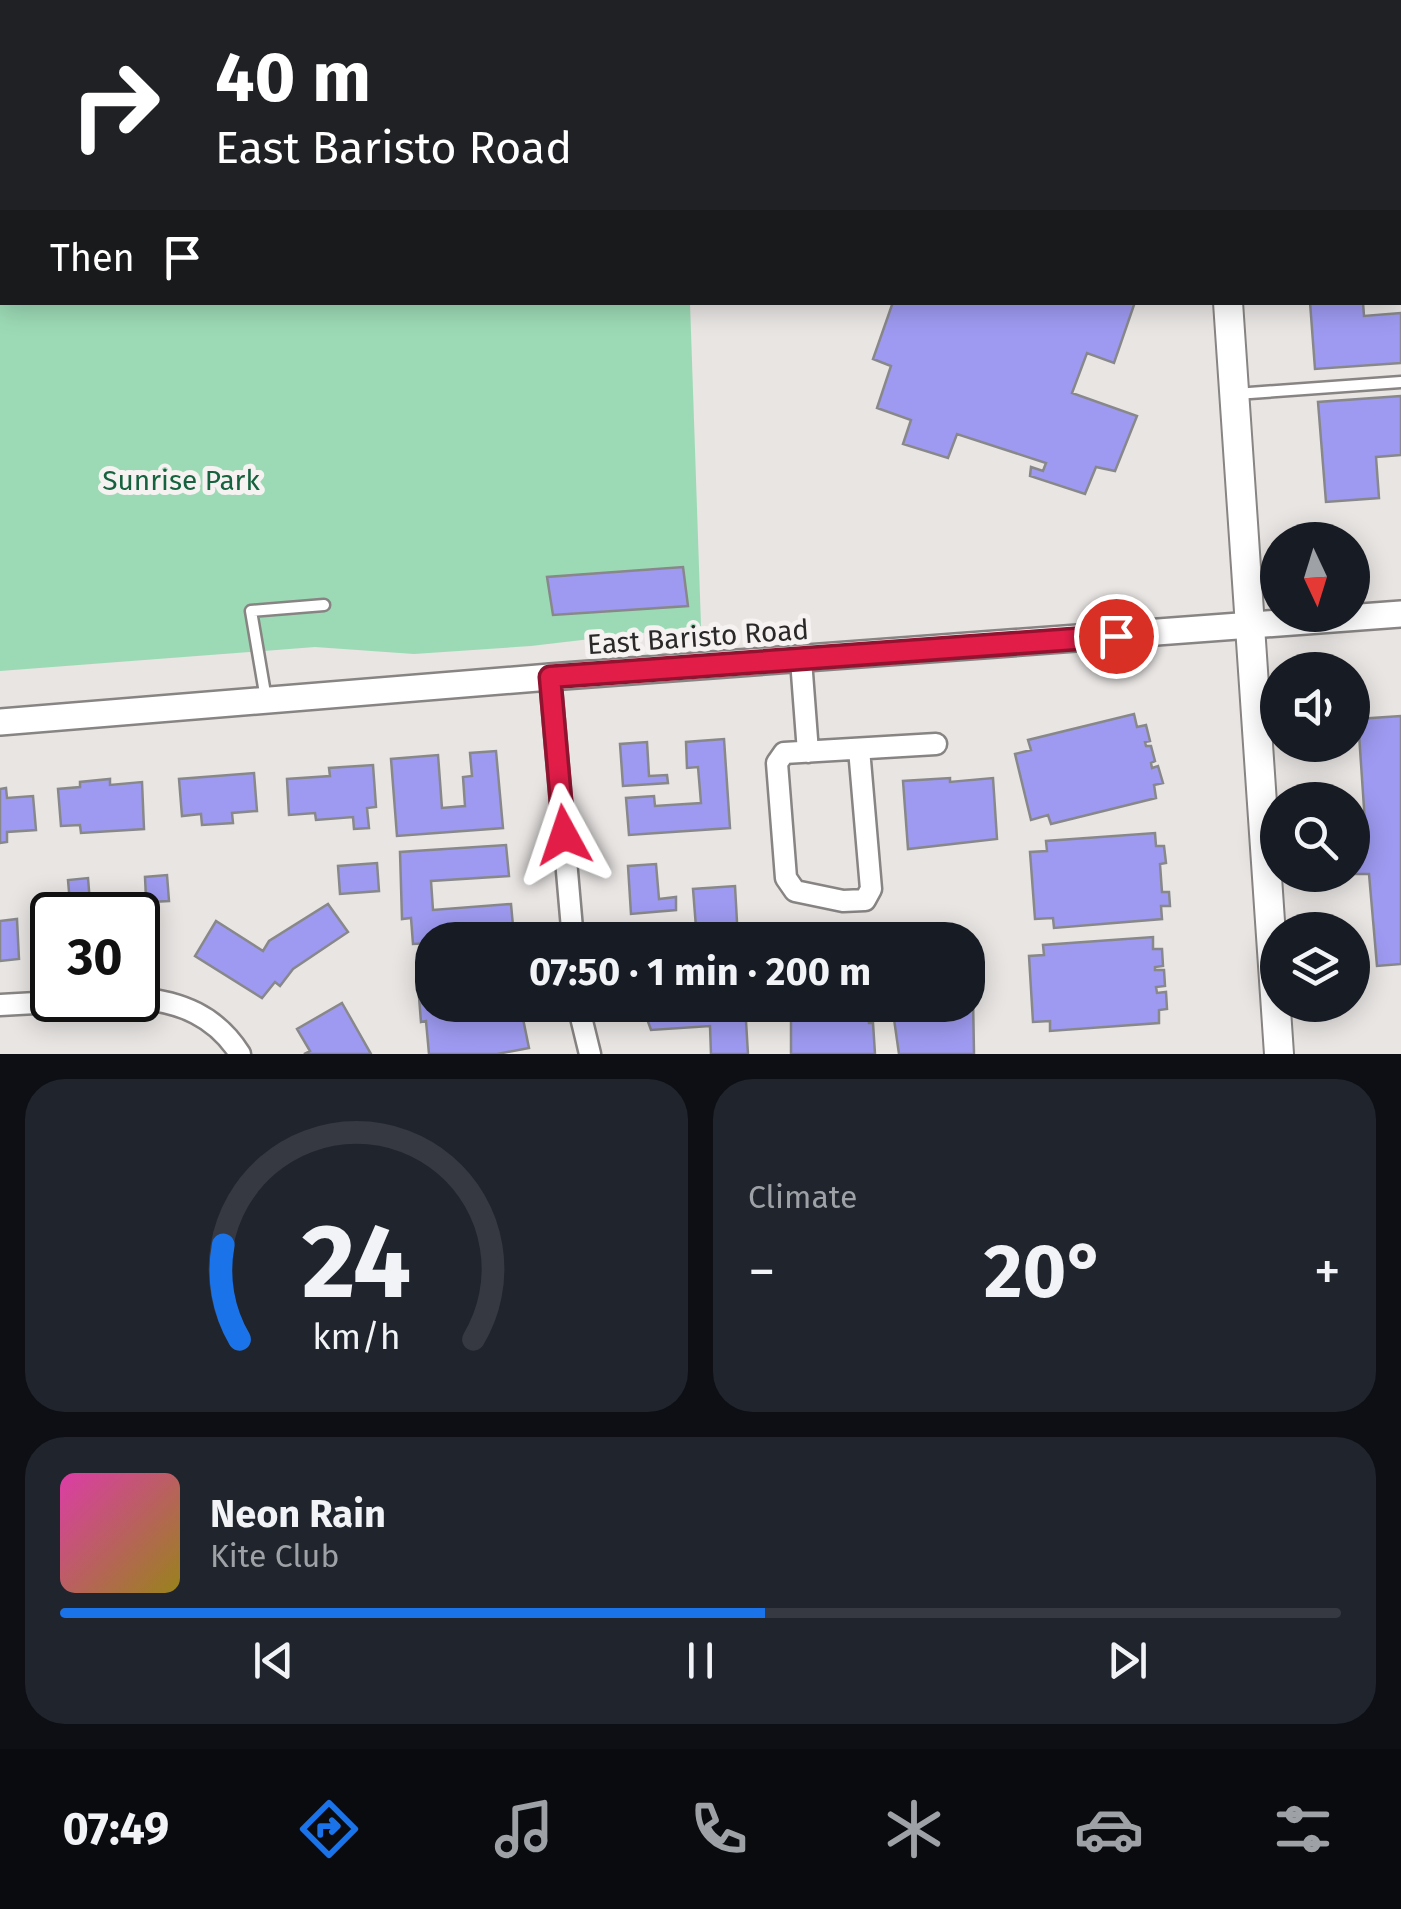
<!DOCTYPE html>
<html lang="en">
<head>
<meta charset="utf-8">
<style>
	:root { --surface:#171b24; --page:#20242c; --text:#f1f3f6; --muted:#9ea1a6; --line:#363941; --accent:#1a73e8 }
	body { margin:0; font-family:"Fira Sans",sans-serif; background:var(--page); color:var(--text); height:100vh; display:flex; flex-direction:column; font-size:38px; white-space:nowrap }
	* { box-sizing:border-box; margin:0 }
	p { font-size:32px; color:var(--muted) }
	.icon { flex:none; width:55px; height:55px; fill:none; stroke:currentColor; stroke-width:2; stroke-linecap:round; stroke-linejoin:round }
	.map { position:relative; height:1054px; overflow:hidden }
	.side { display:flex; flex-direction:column; gap:25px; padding:25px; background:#0d0f14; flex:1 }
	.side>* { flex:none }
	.banner { position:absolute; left:0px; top:0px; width:1402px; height:305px; box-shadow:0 5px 25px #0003; background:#202124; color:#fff; overflow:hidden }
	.needle { width:65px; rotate:176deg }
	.tools { position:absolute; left:1260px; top:522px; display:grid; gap:20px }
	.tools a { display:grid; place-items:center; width:110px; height:110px; border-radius:50%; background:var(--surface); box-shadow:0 5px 25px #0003; font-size:50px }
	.speed { position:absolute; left:30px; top:892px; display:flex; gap:20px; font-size:50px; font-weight:700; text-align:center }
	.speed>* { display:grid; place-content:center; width:130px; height:130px; border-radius:50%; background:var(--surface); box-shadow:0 5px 25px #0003; line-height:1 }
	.speed .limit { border:5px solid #111; border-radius:15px; background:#fff; color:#111 }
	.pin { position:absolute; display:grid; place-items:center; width:85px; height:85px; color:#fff; margin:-42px; border:5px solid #fff; border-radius:50%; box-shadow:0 2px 10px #0007 }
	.me { position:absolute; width:110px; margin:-55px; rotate:355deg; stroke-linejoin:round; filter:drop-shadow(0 0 8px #0008) }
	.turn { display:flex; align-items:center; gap:35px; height:210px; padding:0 50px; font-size:45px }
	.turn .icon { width:130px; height:130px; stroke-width:2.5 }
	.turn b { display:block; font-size:70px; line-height:85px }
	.then { display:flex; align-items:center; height:95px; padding:0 50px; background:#0003; gap:20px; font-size:38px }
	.big { font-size:75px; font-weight:700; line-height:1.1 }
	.side .tile { flex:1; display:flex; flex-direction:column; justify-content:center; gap:15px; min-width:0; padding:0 35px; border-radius:40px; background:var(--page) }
	.side .dial { align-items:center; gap:0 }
	.dial svg { height:260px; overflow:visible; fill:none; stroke:var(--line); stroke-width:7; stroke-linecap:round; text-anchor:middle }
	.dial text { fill:var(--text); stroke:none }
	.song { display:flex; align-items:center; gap:30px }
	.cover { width:120px; height:120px; border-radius:15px; background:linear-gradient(135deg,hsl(320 70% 55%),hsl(50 70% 35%)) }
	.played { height:10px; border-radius:5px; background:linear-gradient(90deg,var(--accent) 55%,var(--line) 55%) }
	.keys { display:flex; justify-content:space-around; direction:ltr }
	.heat { display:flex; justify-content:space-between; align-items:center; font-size:55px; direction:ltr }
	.side .tiles { flex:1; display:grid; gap:25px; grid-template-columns:1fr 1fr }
	.tile:last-child { grid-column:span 2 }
	.trip { position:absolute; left:415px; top:922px; width:570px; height:100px; border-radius:40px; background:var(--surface); box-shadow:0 5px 25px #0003; font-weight:700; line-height:100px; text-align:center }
	.tabs { display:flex; height:160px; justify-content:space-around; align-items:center; background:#090b0e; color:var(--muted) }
	.tabs .icon { width:70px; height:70px }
	.tabs .on { color:var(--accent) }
	.tabs b { font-size:45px; color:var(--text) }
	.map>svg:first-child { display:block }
	.green { fill:#9cdab5 }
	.building { fill:#9e9af1; stroke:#88888a; stroke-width:2.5 }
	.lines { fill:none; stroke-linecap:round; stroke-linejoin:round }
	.service-casing { stroke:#878483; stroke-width:15 }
	.minor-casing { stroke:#878483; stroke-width:25 }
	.tertiary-casing { stroke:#878483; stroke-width:30 }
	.secondary-casing { stroke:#878483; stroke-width:32 }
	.service { stroke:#fff; stroke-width:10 }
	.minor { stroke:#fff; stroke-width:20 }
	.tertiary { stroke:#fff; stroke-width:25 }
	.secondary { stroke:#fff; stroke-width:28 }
	.route-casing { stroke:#92132f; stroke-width:25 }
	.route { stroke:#e11d48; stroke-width:18 }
	.labels { text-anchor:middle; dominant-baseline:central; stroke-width:10; stroke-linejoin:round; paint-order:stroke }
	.park-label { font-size:28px; fill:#16623e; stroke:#f5f2f1 }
	.street-label { font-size:28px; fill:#2a2828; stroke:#f5f2f1 }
</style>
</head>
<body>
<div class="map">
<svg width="1401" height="1054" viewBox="0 0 1401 1054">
	<rect width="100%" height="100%" fill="#e8e5e3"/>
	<path class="green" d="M 96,0 L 1111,0 L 97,2 Z
		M 0,234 L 2,234 L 2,302 L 690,303 L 701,626 L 531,646 L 414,654 L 315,647 L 0,671 Z"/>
	<path class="building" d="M 893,302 L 1135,302 L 1114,363 L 1087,353 L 1072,393 L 1137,416 L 1115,471 L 1096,467 L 1085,494 L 1030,476 L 1031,467 L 1043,471 L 1046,463 L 957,434 L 948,458 L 903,444 L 911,420 L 877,408 L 891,366 L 873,359 Z
		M 1310,302 L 1363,302 L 1364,316 L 1401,313 L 1401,363 L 1315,369 Z
		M 1401,396 L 1401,455 L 1376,457 L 1379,498 L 1326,502 L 1318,402 Z
		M 683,567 L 688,606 L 553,615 L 547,577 Z
		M 1134,714 L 1137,727 L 1146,725 L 1150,741 L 1145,742 L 1146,746 L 1151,746 L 1155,761 L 1151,763 L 1152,768 L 1158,766 L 1163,783 L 1154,785 L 1156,798 L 1051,824 L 1048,815 L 1031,820 L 1015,754 L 1031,750 L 1028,740 Z
		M 1401,716 L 1401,964 L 1377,966 L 1369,874 L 1352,874 L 1352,824 L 1365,823 L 1358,719 Z
		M 724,739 L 730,828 L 629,835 L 626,798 L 654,796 L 655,806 L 701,803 L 698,767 L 687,768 L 686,742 Z
		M 647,742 L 649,776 L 667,775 L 668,783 L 623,786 L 620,744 Z
		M 496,751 L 503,828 L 397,836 L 391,759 L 438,755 L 442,808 L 465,806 L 463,777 L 472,776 L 470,753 Z
		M 373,765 L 376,807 L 367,808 L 369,828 L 354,829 L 353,817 L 316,820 L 315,813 L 289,815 L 287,779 L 330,776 L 329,768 Z
		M 254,773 L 257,811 L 232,813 L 233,823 L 202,825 L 201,814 L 182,816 L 179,779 Z
		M 950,778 L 950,782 L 993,778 L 997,839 L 908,849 L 903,781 Z
		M 110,779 L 110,785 L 142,782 L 144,829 L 81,833 L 80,825 L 61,826 L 58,789 L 80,787 L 80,782 Z
		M 6,788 L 7,798 L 33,796 L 36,830 L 7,832 L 7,842 L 0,843 L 0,789 Z
		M 1155,833 L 1156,846 L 1164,846 L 1166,863 L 1160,864 L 1162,892 L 1169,892 L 1170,906 L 1161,906 L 1162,919 L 1054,928 L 1053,918 L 1035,919 L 1030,852 L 1047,851 L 1046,841 Z
		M 506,845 L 509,876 L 431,881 L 433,910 L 511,904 L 514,937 L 432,940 L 432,943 L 413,944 L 411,918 L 402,919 L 400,852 Z
		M 377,863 L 379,891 L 340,894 L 338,866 Z
		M 656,864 L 659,899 L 676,897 L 676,910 L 631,914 L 628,866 Z
		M 167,875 L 169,901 L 150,902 L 153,945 L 138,947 L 138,915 L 121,915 L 120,900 L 146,898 L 145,877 Z
		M 88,878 L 91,915 L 71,915 L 68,880 Z
		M 735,886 L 738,940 L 697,940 L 693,889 Z
		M 328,904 L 348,932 L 293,969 L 280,986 L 275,982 L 262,998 L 195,956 L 216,921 L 263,951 L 269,941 Z
		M 17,919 L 19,959 L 0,961 L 0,921 Z
		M 856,924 L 857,940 L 791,940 L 790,929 Z
		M 685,929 L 685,940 L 634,940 L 634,933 Z
		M 1153,937 L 1153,949 L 1162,949 L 1163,966 L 1155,967 L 1155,970 L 1164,970 L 1165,986 L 1156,987 L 1157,993 L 1166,992 L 1167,1009 L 1159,1010 L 1159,1023 L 1050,1031 L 1050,1021 L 1033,1022 L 1029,956 L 1044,955 L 1043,945 Z
		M 432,958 L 432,1005 L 518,1005 L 518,1010 L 521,1009 L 529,1048 L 497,1054 L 429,1054 L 426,1021 L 421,1022 L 418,984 L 423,983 L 421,959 Z
		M 973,996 L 974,1054 L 899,1054 L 892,1005 L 968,1005 L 968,997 Z
		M 342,1003 L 371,1054 L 304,1054 L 310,1051 L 297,1029 Z
		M 642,1005 L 745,1005 L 748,1054 L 711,1054 L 710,1026 L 651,1030 Z
		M 791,1005 L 867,1005 L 869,1023 L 873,1023 L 875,1054 L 791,1054 Z"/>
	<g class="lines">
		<defs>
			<path id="service" d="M 1400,92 L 1401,92
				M 1236,394 L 1401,382
				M 266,699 L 251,611 L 324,605"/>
			<path id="minor" d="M 801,660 L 808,752
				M 550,677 L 573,940
				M 859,749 L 871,889 L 865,900 L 843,901 L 795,891 L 786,878 L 777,763 L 784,753 L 936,744
				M 138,998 C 181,1002 216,1016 240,1054
				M 0,1005 L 90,1000
				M 578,1005 L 590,1054"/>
			<path id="tertiary" d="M 0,722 L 550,677 L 1401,614"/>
			<path id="secondary" d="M 1205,0 L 1205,2
				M 1228,302 L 1279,1054"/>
		</defs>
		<use href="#service" class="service-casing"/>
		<use href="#minor" class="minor-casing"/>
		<use href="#tertiary" class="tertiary-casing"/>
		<use href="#secondary" class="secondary-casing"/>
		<use href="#service" class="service"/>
		<use href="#minor" class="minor"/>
		<use href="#tertiary" class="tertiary"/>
		<use href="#secondary" class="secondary"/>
	</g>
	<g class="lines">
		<defs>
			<path id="route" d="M 564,835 L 550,677 L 1116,636"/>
		</defs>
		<use href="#route" class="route-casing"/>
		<use href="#route" class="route"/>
	</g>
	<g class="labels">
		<g class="park-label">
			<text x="181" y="480">Sunrise Park</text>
		</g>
		<g class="street-label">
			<text transform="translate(698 637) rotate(-4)">East Baristo Road</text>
		</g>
	</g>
</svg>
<div class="tools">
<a><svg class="needle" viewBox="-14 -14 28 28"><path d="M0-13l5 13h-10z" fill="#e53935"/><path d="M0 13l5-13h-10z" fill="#9ea1a6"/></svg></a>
<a><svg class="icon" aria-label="sound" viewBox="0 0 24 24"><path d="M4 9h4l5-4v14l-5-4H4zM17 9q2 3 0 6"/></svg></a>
<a><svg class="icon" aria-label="search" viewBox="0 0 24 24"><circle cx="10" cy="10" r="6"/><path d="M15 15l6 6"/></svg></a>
<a><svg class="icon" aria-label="layers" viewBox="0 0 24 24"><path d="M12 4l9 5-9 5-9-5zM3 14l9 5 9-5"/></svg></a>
</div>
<div class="speed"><div class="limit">30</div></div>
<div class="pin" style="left:1116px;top:636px;background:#d93025"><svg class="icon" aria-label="arrive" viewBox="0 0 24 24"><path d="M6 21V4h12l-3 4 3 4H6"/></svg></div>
<svg class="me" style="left:564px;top:835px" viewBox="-20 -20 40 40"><path d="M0-17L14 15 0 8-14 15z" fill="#e11d48" stroke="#fff" stroke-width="4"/></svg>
<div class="trip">07:50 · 1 min · 200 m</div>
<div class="banner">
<div class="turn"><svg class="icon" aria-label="right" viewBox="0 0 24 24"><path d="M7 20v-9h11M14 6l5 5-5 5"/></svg><div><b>40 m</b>East Baristo Road</div></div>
<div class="then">Then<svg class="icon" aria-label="arrive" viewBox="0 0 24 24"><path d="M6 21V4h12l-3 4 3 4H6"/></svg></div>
</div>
</div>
<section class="side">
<div class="tiles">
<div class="tile dial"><svg viewBox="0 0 100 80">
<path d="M14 69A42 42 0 1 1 86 69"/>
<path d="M14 69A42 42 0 0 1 9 40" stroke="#1a73e8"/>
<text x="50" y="56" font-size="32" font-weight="700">24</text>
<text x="50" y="72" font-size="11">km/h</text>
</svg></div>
<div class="tile"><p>Climate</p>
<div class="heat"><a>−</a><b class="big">20°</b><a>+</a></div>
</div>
<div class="tile">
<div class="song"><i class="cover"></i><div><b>Neon Rain</b><p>Kite Club</p></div></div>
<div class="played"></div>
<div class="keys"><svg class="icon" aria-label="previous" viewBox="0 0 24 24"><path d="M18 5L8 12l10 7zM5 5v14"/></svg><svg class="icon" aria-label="pause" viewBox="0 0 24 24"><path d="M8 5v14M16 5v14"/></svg><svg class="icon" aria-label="next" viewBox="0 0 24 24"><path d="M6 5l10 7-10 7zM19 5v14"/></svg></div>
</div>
</div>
</section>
<nav class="tabs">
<b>07:49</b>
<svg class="icon on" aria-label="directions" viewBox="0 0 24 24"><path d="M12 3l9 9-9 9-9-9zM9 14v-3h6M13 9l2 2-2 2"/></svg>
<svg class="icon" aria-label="music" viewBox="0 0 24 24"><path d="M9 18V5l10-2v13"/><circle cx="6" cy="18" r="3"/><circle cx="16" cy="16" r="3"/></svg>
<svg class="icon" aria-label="phone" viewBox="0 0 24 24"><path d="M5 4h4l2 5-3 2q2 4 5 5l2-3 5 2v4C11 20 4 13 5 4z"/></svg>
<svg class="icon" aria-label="climate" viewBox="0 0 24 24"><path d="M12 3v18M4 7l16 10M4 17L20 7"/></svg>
<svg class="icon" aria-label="car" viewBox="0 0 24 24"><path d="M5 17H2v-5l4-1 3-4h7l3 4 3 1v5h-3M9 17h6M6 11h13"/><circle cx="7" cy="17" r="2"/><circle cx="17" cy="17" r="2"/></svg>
<svg class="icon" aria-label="filters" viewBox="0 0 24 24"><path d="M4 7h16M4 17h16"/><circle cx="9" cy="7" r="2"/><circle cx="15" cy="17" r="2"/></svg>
</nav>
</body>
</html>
